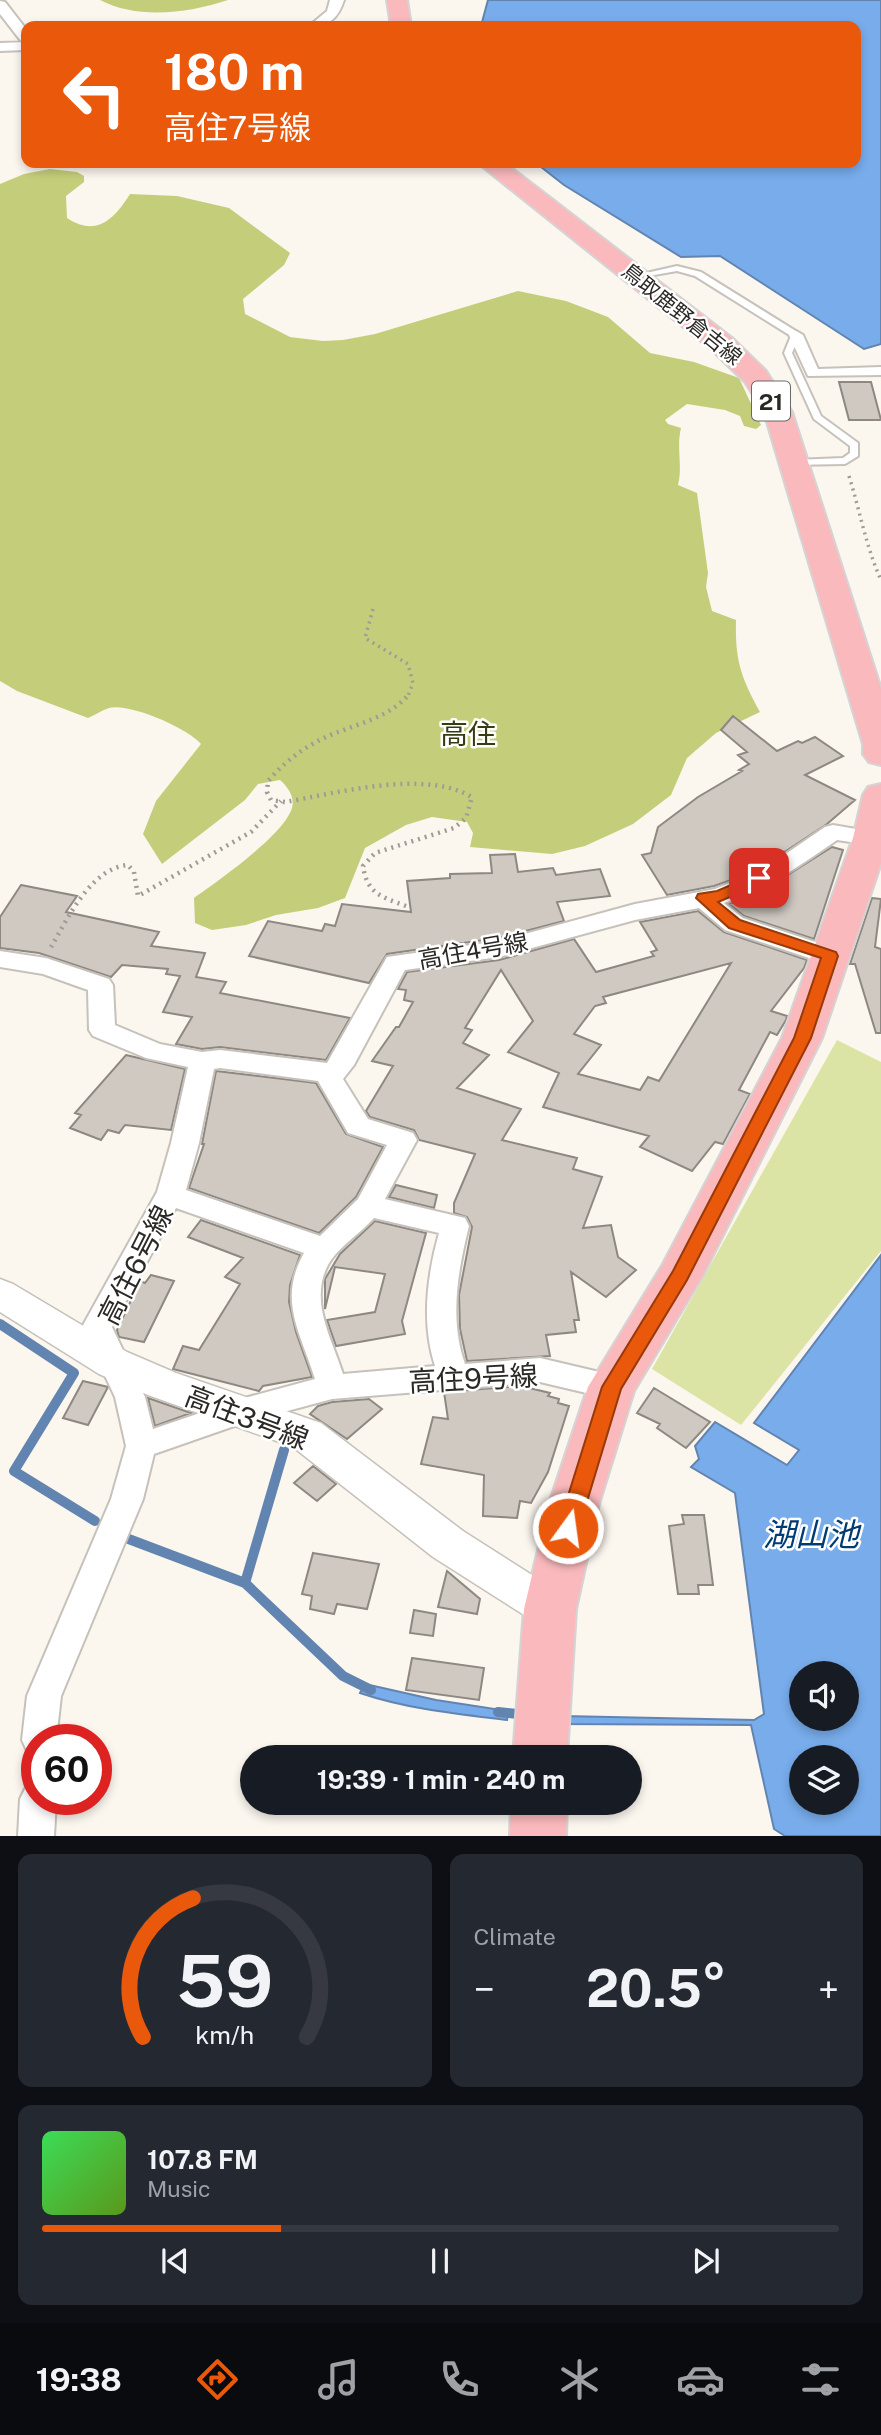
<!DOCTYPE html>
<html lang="en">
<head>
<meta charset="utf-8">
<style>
	:root { --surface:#171b24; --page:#242831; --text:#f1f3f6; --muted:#9ea1a6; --line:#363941; --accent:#ea580c }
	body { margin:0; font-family:"Public Sans","Noto Sans JP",sans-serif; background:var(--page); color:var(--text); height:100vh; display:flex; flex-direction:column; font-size:26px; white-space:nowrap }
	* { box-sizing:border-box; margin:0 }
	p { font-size:23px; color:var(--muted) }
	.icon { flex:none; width:38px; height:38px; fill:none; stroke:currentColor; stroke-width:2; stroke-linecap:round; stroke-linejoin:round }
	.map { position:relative; height:1836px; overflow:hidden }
	.panel { display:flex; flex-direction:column; gap:18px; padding:18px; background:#0d0f14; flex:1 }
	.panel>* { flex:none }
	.top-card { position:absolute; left:21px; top:21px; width:840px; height:147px; border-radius:14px; box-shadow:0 4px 10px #0003; background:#ea580c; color:#fff; overflow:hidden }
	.buttons { position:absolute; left:789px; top:1661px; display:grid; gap:14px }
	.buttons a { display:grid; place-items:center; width:70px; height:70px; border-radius:50%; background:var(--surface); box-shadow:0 4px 10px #0003; font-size:35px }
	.speed { position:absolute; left:21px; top:1724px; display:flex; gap:14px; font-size:35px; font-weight:700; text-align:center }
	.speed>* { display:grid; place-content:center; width:91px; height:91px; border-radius:50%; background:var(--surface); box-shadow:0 4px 10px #0003; line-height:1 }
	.speed .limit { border:10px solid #d22; background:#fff; color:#111 }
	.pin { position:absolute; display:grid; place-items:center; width:60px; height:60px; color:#fff; margin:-30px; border-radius:14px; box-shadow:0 4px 10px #0006 }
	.me { position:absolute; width:77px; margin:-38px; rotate:14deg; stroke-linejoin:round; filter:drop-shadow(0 0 5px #0008) }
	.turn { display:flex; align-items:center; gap:24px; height:147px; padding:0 28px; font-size:32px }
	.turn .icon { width:91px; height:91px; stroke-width:2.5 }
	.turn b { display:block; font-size:49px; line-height:60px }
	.big { font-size:52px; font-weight:700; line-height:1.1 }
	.panel .widget { flex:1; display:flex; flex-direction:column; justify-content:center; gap:10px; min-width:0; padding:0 24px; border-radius:14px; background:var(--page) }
	.panel .dial { align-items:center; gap:0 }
	.dial svg { height:182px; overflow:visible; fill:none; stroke:var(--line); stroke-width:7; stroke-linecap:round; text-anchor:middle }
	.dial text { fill:var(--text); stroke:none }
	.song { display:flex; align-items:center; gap:21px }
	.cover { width:84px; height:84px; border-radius:10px; background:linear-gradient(135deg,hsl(130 70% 55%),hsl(90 70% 35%)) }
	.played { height:7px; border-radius:4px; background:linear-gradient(90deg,var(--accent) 30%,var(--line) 30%) }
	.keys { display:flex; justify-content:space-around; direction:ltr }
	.heat { display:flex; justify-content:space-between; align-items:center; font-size:38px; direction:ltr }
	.panel .tiles { flex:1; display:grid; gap:18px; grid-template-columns:1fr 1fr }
	.widget:last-child { grid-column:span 2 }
	.trip { position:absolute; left:240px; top:1745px; width:402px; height:70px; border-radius:35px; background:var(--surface); box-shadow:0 4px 10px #0003; font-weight:700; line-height:70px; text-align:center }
	.dock { display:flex; height:112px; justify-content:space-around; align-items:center; background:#090b0e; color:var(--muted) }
	.dock .icon { width:49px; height:49px }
	.dock .selected { color:var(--accent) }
	.dock b { font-size:32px; color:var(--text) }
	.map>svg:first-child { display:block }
	.green { fill:#dce4a5 }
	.forest { fill:#c4ce7a }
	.water { fill:#78aceb; stroke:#6185b0; stroke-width:2; fill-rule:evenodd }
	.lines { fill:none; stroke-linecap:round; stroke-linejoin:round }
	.stream { stroke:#6185b0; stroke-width:10 }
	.building { fill:#cfc9c2; stroke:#8e8882; stroke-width:2; fill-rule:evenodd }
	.service-casing { stroke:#c6c1ba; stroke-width:4 }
	.pedestrian-casing { stroke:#c6c1ba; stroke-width:4 }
	.minor-casing { stroke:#c6c1ba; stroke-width:4 }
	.tertiary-casing { stroke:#c6c1ba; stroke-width:3 }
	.primary-casing { stroke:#d5d4d4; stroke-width:4 }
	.path-far2 { stroke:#9f9b95; stroke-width:2.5; stroke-dasharray:1 3.5; stroke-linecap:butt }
	.path-far1 { stroke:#9f9b95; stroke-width:3.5; stroke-dasharray:2 4.5; stroke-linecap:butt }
	.path { stroke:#9f9b95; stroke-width:4.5; stroke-dasharray:2 5; stroke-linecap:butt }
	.service { fill:#fff; fill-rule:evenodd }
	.pedestrian { fill:#fff; fill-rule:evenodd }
	.minor { fill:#fff; fill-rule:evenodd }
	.tertiary { fill:#fff; fill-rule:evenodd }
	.primary { fill:#fab9bc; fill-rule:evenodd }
	.route { fill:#ea580c; stroke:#983908; stroke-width:2 }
	.labels { text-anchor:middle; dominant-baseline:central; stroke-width:5; stroke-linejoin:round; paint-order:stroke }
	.far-street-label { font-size:21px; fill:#2b2926; stroke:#fff }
	.shield { fill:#fff; stroke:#6b6967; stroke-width:2 }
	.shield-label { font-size:23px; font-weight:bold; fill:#2b2926 }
	.street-label { font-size:24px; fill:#2b2926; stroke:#fff }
	.quarter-label { font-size:28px; fill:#373c14; stroke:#fff }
	.near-street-label { font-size:28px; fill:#2b2926; stroke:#fff }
	.near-water-label { font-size:32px; font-style:italic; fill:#003b72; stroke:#fff }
</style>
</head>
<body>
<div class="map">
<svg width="881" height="1837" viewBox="0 0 881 1837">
	<rect width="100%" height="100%" fill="#fbf6ee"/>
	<path class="green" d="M 837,1040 L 881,1062 L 881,1251 L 741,1425 L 652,1369 Z"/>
	<path class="forest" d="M 100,0 L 228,0 C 189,13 138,20 100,0 Z
		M 50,169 L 77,172 L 84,176 L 84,182 L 66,196 L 67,218 C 97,238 115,218 130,194 L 177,196 L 229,208 L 290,253 L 284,265 L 243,299 L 245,314 L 290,337 L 323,341 L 343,340 L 375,334 L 518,291 L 566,301 L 608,317 L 650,353 L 694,362 L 739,378 L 761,425 L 756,429 L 744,426 L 740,416 L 725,410 L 687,404 L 665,420 L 668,424 L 681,428 C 676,449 683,465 678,485 L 697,493 L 708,573 L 706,587 L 712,611 L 736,620 C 735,661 741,677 760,712 L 716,733 L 687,758 L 671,795 L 633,824 L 585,846 L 552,854 L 470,847 L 473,833 L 467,822 L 432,817 L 406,825 L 365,848 L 345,898 L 318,908 L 276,915 L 246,925 L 212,930 L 195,923 L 194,898 C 218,881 284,835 292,808 C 295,797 288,787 280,780 L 258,784 L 245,800 L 162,864 L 143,834 L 156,801 L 201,744 C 187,728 130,703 109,708 C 102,710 95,715 88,718 L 17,691 L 0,681 L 0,184 L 24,174 Z"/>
	<path class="water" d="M 488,0 L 881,0 L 881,344 L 864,349 L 720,256 L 681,257 L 564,185 L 536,163 L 856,163 L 856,26 L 481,26 Z
		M 881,1255 L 881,1836 L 785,1836 L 774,1829 L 751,1725 L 561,1724 L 563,1716 L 754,1720 L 764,1714 L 735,1493 L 691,1467 L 699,1459 L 695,1446 L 715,1422 L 787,1465 L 799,1450 L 754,1423 ZM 802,1673 L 847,1673 L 847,1718 L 802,1718 ZM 802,1757 L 847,1757 L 847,1802 L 802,1802 Z
		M 365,1684 L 436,1700 L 508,1711 L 507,1720 C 458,1714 407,1709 360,1693 Z"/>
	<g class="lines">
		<path class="stream" d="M 0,1324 L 74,1373 L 14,1471 L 95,1521
			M 126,1538 L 245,1583 L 343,1676 L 371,1690
			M 245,1583 L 284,1450
			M 498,1712 L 527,1715"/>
	</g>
	<path class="building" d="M 839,382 L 871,382 L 881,420 L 849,420 Z
		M 733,716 L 777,751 L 798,741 L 802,743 L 815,737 L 843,756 L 805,775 L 855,800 L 827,824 L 786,851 L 731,880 L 714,886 L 667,895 L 642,855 L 651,853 L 658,827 L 698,797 L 742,771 L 739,770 L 749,764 L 738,755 L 747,752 L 721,730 Z
		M 832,847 L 843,850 L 814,939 L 744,916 L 729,904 L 770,886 Z
		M 515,854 L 518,872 L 553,868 L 556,875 L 600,869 L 610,896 L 557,902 L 564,921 L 498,938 L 387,954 L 369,983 L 249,956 L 268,921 L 322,931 L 325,924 L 335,926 L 342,904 L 411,912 L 407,881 L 450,878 L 450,874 L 492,873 L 490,855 Z
		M 21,885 L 77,896 L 66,912 L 159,932 L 151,946 L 205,953 L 196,977 L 226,982 L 220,993 L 350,1018 L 326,1060 L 220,1047 L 202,1049 L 176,1044 L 192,1017 L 163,1012 L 180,976 L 166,974 L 168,969 L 122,965 L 111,977 L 39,953 L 0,948 L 0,917 Z
		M 872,898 L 881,899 L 875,947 L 881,949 L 881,1033 L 876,1033 L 855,964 L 850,964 Z
		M 698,911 L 724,932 L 807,960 L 804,968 L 771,1011 L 787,1016 L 786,1020 L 777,1035 L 770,1032 L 739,1090 L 750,1094 L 723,1144 L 715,1142 L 692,1171 L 640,1147 L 649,1136 L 543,1107 L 559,1073 L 508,1052 L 533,1021 L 501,970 L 465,1028 L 472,1030 L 463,1043 L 489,1055 L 457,1088 L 521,1109 L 502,1140 L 577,1158 L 573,1169 L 602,1177 L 583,1228 L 611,1225 L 618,1257 L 636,1270 L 606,1297 L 571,1272 L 579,1320 L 574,1320 L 576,1332 L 546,1335 L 550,1356 L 467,1361 L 460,1329 L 459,1295 L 472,1227 L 467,1217 L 454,1213 L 454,1203 L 475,1154 L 419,1140 L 414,1130 L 370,1117 L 366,1111 L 393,1066 L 372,1061 L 396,1027 L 399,1027 L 413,1002 L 404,1000 L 406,990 L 398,989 L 407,972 L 499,960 L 574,939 L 596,972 L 654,956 L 651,952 L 657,950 L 640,922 ZM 731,963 L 659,1081 L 648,1077 L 640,1090 L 578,1074 L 601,1045 L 574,1034 L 595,1006 L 606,1003 L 603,997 Z
		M 126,1055 L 185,1069 L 171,1130 L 125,1125 L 119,1133 L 108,1130 L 101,1140 L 70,1128 L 81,1115 L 75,1113 Z
		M 216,1071 L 316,1083 L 346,1134 L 383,1147 L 356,1197 L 319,1233 L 189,1188 L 204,1144 L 202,1144 Z
		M 396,1185 L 437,1195 L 434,1208 L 389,1197 Z
		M 201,1220 L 300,1255 L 290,1285 L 289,1302 L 296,1332 L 312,1377 L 263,1386 L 259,1391 L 173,1369 L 183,1346 L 199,1350 L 240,1284 L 225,1277 L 243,1258 L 188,1237 Z
		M 375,1221 L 426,1233 L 402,1321 L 405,1334 L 336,1346 L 327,1320 L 375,1312 L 385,1274 L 335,1267 L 325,1309 L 325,1279 L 340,1254 Z
		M 151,1275 L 174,1281 L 144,1342 L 119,1337 L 117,1330 L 140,1281 L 145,1283 Z
		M 83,1381 L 108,1387 L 88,1425 L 63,1418 Z
		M 521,1386 L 550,1393 L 548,1396 L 559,1399 L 558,1403 L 569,1406 L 548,1472 L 531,1503 L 520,1501 L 517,1518 L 483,1516 L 484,1475 L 421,1464 L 433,1417 L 448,1419 L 444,1392 Z
		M 654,1388 L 710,1422 L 686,1448 L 657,1428 L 660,1424 L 637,1413 Z
		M 148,1398 L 191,1413 L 155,1426 Z
		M 369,1399 L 382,1409 L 347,1439 L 310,1414 L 318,1406 L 332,1402 Z
		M 313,1466 L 336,1484 L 317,1501 L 294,1483 Z
		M 682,1515 L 704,1515 L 713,1585 L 698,1585 L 699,1594 L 678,1594 L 669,1526 L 684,1524 Z
		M 313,1553 L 379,1564 L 367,1609 L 337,1604 L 334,1614 L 310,1609 L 312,1596 L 302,1594 Z
		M 447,1571 L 480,1599 L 477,1614 L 438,1607 Z
		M 414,1610 L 436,1614 L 433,1636 L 410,1633 Z
		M 412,1658 L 484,1668 L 479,1700 L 406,1690 Z"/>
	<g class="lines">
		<defs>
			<path id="service" d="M 677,266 L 701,272 L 799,333 L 800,335 L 792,353 L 821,416 L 858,443 L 858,456 L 845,464 L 791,465 L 789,463 L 794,460 L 843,458 L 850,453 L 850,446 L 814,419 L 784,353 L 791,336 L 695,276 L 677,271 L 637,278 L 633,276 Z"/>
			<path id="pedestrian" d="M 796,331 L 803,335 L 818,369 L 881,367 L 881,375 L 808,376 L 789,335 Z"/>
			<path id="minor" d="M 330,0 L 344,0 C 338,19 329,26 309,26 L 327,11 Z
				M 0,1 L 5,2 L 26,29 L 26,50 L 0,51 L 0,43 L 25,42 L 21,41 L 0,14 Z
				M 833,825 L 879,833 L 881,841 L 871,845 L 837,840 C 802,864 765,891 724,903 L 743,918 L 839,950 L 842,956 L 839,962 L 830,964 L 821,962 L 725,930 L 699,908 L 635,920 L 499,957 L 405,970 L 354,1065 L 343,1079 L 368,1119 L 413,1133 L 417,1140 L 385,1199 L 465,1218 L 469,1226 C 458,1270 449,1319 465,1364 L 540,1358 L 612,1375 L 623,1378 L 627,1387 L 623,1396 L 612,1399 L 540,1382 L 332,1399 L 243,1423 L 154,1454 L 143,1499 L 61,1696 L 56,1740 L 37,1740 L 37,1755 L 27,1751 L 22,1740 L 27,1696 L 111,1499 L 126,1446 L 115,1397 L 82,1327 L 157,1192 L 171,1143 L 188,1067 L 146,1058 L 93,1036 L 89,1030 L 88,990 L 43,974 L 0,967 L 0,951 L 46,958 L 109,979 L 113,985 L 115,1025 L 160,1044 L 202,1052 L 220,1050 L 327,1063 L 387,957 L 499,941 L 635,904 L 715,889 L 732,882 L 787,853 L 825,827 ZM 220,1068 L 318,1081 L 348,1133 L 387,1145 L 358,1199 L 320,1236 L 186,1190 L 199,1143 L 214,1069 ZM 176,1208 L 304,1253 C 277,1300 301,1333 315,1379 L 241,1399 L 153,1429 L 145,1397 L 112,1327 ZM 374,1218 L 439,1233 C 427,1276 421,1323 435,1366 L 343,1374 C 332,1339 309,1301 328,1265 C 338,1247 361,1233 374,1218 Z
				M 37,1783 L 37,1799 L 56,1799 L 54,1837 L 18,1837 L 20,1799 L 26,1787 Z"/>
			<path id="tertiary" d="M 0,1279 L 13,1284 L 127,1352 L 176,1373 L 321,1423 L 463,1531 L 565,1596 L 571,1609 L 565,1622 L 550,1628 L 535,1622 L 433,1557 L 293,1447 L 148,1395 L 99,1374 L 0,1312 Z"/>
			<path id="primary" d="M 387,0 L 407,0 L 411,26 L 391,26 Z
				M 478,163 L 505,163 L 732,338 L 766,371 L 792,412 L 881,689 L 881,765 L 869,762 L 863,754 L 863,744 L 764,412 L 745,382 L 712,350 Z
				M 881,784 L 881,863 L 822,1038 L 703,1275 L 634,1391 L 599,1504 L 576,1609 L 567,1757 L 513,1757 L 524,1609 L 549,1504 L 588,1387 L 663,1264 L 782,1038 L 853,838 L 863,795 L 868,787 Z
				M 511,1802 L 567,1802 L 566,1837 L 510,1837 Z"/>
		</defs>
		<use href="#service" class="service-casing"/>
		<use href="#pedestrian" class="pedestrian-casing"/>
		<use href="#minor" class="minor-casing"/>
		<use href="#tertiary" class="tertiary-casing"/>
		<use href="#primary" class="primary-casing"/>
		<path class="path-far2" d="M 343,26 L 378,26"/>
		<path class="path-far1" d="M 849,476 C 860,511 866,547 881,580
			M 373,609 L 365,638 L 408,664 L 413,683 L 408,696"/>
		<path class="path" d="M 406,906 C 382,897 367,894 363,866 L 375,853 L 454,828 L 466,818 L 472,797 C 424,769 338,793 285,802 L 271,800 L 267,792 L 268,781 C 286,760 308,744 333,734 C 360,723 390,717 409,694
			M 51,947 C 68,918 91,868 128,865 L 134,872 L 138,896 L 251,832 L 281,801"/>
		<use href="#service" class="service"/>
		<use href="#pedestrian" class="pedestrian"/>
		<use href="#minor" class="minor"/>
		<use href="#tertiary" class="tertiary"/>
		<use href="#primary" class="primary"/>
	</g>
	<path class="route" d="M 759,873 L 765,874 L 767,878 L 765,882 L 718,902 L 740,920 L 836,952 L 838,956 L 811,1038 L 687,1280 L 621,1389 L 579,1528 L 576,1534 L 568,1537 L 561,1534 L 558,1528 L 602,1387 L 673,1271 L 794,1038 L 821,958 L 729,928 L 696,898 L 698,894 L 717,891 Z"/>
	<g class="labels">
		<g class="far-street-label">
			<text transform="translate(682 314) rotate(39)">鳥取鹿野倉吉線</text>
		</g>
		<rect class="shield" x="752" y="381.5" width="38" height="39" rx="5"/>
		<g class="shield-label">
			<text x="771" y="401">21</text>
		</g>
		<g class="street-label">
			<text transform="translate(473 950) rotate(-10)">高住4号線</text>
		</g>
		<g class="quarter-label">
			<text x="468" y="733">高住</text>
		</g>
		<g class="near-street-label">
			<text transform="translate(135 1265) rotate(-63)">高住6号線</text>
			<text transform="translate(473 1378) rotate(-3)">高住9号線</text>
			<text transform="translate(247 1417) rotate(21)">高住3号線</text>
		</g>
		<g class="near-water-label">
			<text x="811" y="1534">湖山池</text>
		</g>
	</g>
</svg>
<div class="buttons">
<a><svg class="icon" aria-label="sound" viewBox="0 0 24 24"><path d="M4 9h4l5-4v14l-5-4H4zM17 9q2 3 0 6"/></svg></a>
<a><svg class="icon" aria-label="layers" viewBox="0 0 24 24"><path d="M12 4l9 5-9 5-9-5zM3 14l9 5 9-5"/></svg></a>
</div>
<div class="speed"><div class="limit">60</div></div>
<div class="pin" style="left:759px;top:878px;background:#d93025"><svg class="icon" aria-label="arrive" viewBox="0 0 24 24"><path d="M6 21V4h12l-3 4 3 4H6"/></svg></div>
<svg class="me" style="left:568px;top:1528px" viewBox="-20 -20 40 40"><circle r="17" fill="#ea580c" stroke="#fff" stroke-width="3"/><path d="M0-11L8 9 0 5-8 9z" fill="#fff"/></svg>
<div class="trip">19:39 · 1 min · 240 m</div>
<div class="top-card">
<div class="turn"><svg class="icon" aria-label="left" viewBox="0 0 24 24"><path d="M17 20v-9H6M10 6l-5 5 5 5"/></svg><div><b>180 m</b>高住7号線</div></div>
</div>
</div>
<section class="panel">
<div class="tiles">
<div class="widget dial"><svg viewBox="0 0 100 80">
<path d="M14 69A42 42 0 1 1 86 69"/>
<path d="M14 69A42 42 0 0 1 36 8" stroke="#ea580c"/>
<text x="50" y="56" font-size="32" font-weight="700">59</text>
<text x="50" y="72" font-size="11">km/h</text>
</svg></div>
<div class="widget"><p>Climate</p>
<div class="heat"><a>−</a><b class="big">20.5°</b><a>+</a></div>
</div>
<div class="widget">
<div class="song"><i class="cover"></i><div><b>107.8 FM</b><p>Music</p></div></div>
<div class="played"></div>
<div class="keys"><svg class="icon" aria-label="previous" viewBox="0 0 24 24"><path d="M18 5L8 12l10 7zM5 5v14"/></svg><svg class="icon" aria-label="pause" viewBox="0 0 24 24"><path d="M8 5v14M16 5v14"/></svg><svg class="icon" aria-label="next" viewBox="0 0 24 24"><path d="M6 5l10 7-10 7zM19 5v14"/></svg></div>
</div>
</div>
</section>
<nav class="dock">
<b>19:38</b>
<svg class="icon selected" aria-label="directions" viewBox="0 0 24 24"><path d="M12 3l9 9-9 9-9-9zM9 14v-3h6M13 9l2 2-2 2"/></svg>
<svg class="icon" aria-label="music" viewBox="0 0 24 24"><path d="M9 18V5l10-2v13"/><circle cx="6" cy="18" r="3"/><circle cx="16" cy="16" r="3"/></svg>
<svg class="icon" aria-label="phone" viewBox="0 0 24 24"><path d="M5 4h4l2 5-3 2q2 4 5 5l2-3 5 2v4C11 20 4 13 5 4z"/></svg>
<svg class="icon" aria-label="climate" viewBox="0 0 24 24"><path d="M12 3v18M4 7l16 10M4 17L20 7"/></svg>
<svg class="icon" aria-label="car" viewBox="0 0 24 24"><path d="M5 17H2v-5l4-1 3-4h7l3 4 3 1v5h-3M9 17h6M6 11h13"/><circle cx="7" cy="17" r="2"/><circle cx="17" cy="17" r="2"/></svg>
<svg class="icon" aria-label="filters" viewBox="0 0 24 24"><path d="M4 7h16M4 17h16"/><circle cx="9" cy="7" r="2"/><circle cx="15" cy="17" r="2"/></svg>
</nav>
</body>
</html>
